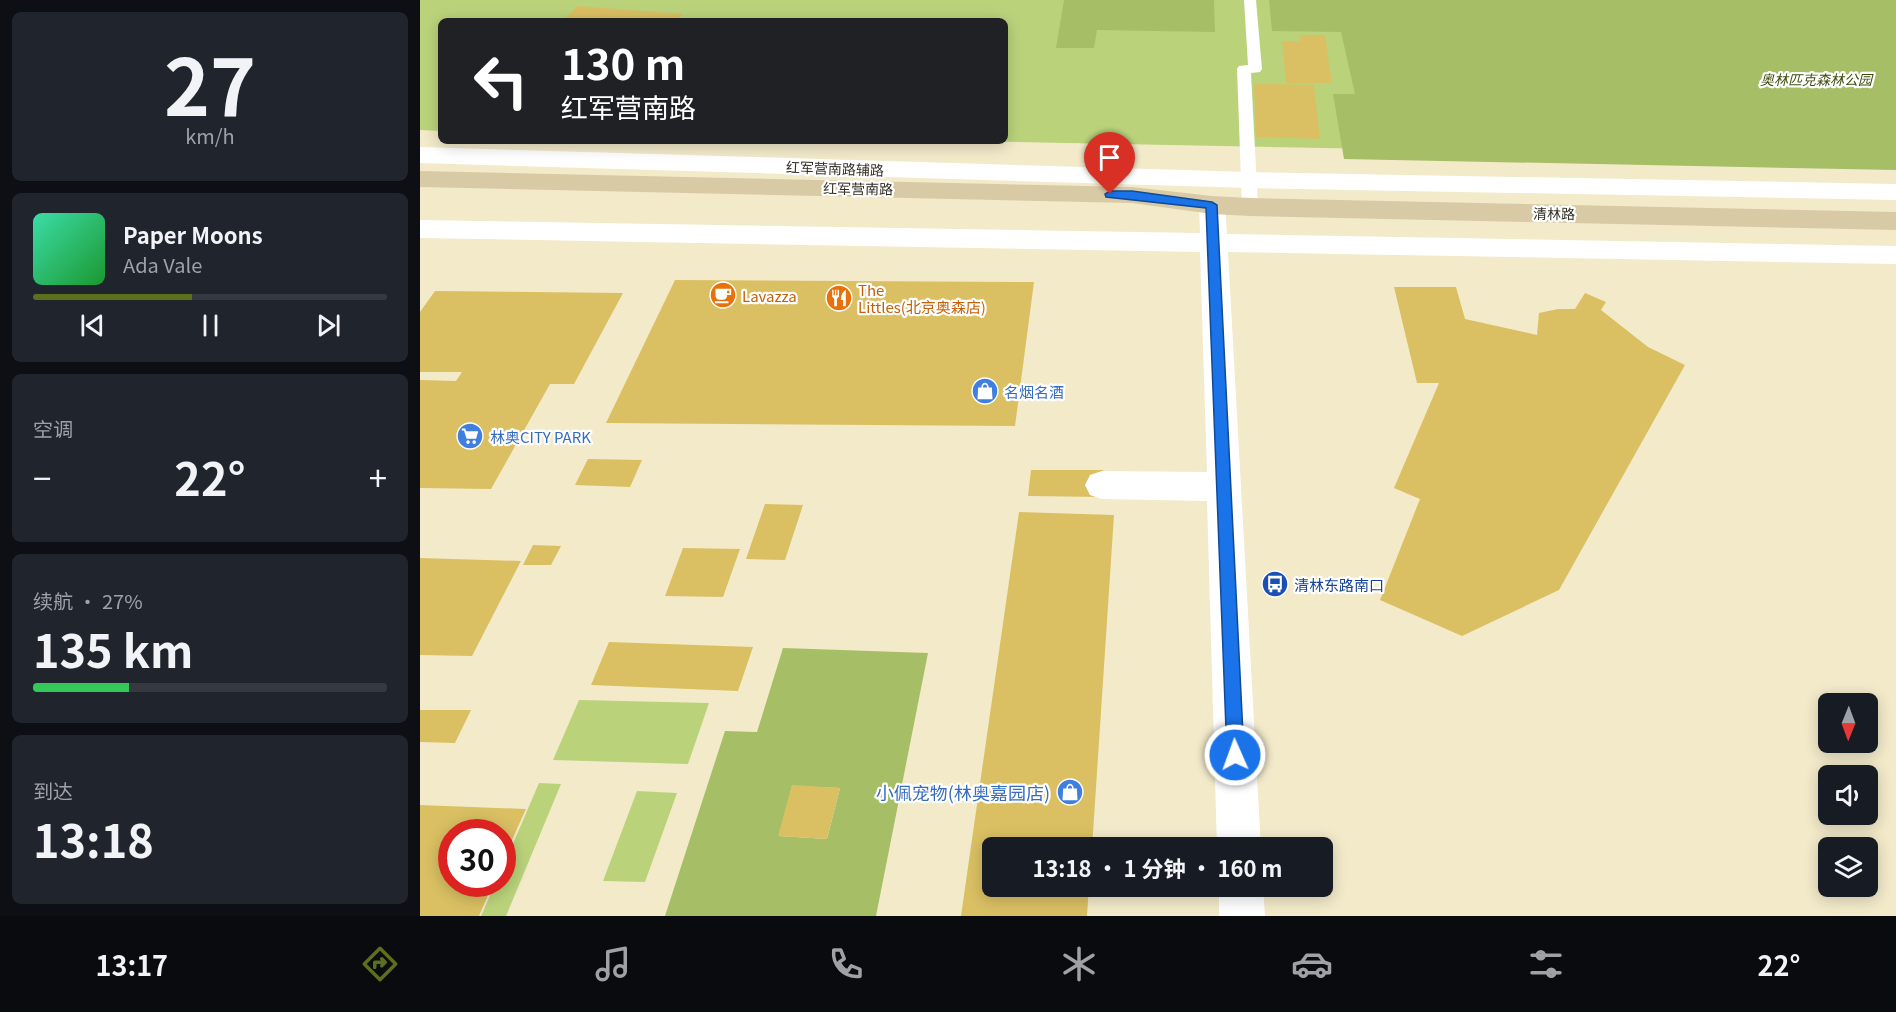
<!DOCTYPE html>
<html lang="zh">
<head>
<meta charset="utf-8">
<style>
	:root { --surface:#171b24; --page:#20242c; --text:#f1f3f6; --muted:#9ea1a6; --line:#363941; --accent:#5b6f1d }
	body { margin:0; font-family:Georgia,"Noto Sans SC",serif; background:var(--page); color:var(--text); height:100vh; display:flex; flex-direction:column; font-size:22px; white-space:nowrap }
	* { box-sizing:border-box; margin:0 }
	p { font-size:20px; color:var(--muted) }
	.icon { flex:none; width:33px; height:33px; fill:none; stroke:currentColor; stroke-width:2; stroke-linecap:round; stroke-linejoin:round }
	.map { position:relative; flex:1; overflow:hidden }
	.details { display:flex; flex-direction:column; gap:12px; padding:12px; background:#0d0f14; width:420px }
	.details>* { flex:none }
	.hud { position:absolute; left:18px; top:18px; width:570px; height:126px; border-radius:9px; box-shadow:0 3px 15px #0003; background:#202124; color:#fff; overflow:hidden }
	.needle { width:39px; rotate:181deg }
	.fabs { position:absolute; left:1398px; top:693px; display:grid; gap:12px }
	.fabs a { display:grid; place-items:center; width:60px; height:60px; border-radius:9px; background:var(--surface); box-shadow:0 3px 15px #0003; font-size:30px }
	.speed { position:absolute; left:18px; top:819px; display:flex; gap:12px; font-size:30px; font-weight:700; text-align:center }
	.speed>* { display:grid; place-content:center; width:78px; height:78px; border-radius:50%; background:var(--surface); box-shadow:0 3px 15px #0003; line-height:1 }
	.speed .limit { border:9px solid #d22; background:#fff; color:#111 }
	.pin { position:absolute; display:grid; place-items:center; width:51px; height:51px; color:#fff; margin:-62px -26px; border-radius:50% 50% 50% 0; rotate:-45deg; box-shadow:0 0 6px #0007 }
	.pin .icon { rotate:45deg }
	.me { position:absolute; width:66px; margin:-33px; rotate:358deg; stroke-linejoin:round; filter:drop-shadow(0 0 4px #0008) }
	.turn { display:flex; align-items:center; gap:21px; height:126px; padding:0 24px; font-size:27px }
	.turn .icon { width:78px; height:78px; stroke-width:2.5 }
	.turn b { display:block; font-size:42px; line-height:51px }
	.big { font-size:45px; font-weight:700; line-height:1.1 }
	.details .tile { flex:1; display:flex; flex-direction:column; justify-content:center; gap:9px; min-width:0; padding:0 21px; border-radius:9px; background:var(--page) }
	.details .dial { align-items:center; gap:0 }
	.dial b { font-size:78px; line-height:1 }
	.song { display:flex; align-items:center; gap:18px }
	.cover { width:72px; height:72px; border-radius:9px; background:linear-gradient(135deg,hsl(160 70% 55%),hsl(130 70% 35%)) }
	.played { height:6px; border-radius:3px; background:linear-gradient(90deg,var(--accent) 45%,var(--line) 45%) }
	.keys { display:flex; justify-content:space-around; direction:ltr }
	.heat { display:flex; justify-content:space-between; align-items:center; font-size:33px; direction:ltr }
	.charge { height:9px; border-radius:4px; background:linear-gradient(90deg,#34c759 27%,var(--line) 0) }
	.trip { position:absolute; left:562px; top:837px; width:351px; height:60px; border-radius:9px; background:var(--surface); box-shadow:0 3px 15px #0003; font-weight:700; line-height:60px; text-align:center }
	.menu { display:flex; height:96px; justify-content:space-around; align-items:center; background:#090b0e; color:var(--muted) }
	.menu .icon { width:42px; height:42px }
	.menu .selected { color:var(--accent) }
	.menu b { font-size:27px; color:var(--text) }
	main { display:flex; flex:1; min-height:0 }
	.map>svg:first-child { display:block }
	.green { fill:#bad37b }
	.forest { fill:#a6be66; fill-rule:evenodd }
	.building { fill:#dac063 }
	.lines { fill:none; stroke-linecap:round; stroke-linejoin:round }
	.lane { fill:#fff; fill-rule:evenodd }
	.street { fill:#fff; fill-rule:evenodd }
	.secondary { fill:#d9caa6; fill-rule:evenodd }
	.route { fill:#1a73e8; stroke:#114b97; stroke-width:1.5 }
	.labels { text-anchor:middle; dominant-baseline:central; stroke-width:4.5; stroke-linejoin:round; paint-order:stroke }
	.far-park-label { font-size:14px; font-style:italic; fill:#3f4e0c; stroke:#fff }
	.far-street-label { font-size:14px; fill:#312e22; stroke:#fff }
	.food-label { font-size:15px; fill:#c56008; stroke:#fff; text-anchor:start }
	.shop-label { font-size:15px; fill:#366cbe; stroke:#fff; text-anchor:start }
	.transit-label { font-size:15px; fill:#164399; stroke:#fff; text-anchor:start }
	.near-shop-label { font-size:18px; fill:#366cbe; stroke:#fff; text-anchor:end }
</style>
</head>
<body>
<main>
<section class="details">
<div class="tile dial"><b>27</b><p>km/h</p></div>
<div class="tile">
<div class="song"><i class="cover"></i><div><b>Paper Moons</b><p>Ada Vale</p></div></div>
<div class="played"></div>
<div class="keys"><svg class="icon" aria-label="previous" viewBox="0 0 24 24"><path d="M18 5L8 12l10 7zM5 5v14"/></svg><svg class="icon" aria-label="pause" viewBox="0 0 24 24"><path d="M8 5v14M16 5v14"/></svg><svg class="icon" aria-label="next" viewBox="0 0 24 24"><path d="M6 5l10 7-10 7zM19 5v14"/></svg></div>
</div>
<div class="tile"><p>空调</p>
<div class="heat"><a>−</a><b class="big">22°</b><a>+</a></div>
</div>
<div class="tile"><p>续航 · 27%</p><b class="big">135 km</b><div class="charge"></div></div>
<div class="tile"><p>到达</p><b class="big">13:18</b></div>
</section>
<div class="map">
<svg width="1476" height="916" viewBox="0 0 1476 916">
	<rect width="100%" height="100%" fill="#f3eaca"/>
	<path class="green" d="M 0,0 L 1476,0 L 1476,159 L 545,141 L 585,141 L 585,21 L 21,21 L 21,131 L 0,130 Z
		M 159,700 L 289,703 L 268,764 L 133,760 Z
		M 119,783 L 141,784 L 86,916 L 61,916 L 75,884 L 82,884 L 83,867 Z
		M 217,791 L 257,793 L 225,882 L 183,881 Z"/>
	<path class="forest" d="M 644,0 L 794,0 L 795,32 L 677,30 L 674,48 L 636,48 Z
		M 849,0 L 1476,0 L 1476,170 L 924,159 L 913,94 L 935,94 L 921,32 L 852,31 Z
		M 363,648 L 508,653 L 456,916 L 245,916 L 305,731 L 337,732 ZM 372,786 L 420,788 L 407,839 L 359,836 Z"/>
	<path class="building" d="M 158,6 L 263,14 L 257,21 L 142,21 Z
		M 879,35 L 905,35 L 912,83 L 866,83 L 862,41 L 880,41 Z
		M 834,84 L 894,85 L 900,139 L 836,137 Z
		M 255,280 L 614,282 L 595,426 L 186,423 Z
		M 974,287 L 1036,287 L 1045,319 L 1117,335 L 1119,313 L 1138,309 L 1155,309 L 1165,293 L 1186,302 L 1181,310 L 1228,347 L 1265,365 L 1139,590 L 1042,636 L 960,600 L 1000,499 L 974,488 L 1019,383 L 997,383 Z
		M 15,291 L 203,293 L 154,384 L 130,384 L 71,489 L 0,488 L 0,380 L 36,381 L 42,372 L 0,372 L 0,312 Z
		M 168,459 L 222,460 L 210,487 L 155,485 Z
		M 611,470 L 683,470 L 682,497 L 608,496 Z
		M 345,504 L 383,505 L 365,560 L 326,559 Z
		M 599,512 L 694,515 L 672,848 L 573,848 L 573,886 L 669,886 L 667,916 L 541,916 Z
		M 113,545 L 141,546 L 131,565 L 103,565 Z
		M 263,548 L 320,549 L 303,597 L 245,596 Z
		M 0,558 L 101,561 L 52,656 L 0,655 Z
		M 189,642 L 333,647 L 318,691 L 171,685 Z
		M 0,710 L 51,710 L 35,743 L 0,742 Z
		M 372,785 L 420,788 L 407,839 L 358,836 Z
		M 0,805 L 106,809 L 82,862 L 82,832 L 32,832 L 32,884 L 73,884 L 59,916 L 0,916 Z"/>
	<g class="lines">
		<path class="lane" d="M 824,0 L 836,0 L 842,69 L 840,72 L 831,73 L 838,207 L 830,212 L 822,207 L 817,69 L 819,66 L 828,65 Z"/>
		<path class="street" d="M 0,147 L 829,172 L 1476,184 L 1476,200 L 829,188 L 0,163 Z
			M 792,196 L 801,199 L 805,205 L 807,234 L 1476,246 L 1476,264 L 808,252 L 841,848 L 797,848 L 787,501 L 682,499 L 670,495 L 665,485 L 670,475 L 682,471 L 787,472 L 780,252 L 0,238 L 0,220 L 780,233 L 779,205 L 783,199 Z
			M 799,886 L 843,886 L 845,916 L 799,916 Z"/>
		<path class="secondary" d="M 0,171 L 712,187 L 792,196 L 830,198 L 1476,212 L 1476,230 L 830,216 L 792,214 L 712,203 L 0,187 Z"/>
	</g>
	<path class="route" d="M 690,191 L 712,191 L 792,202 L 797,205 L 824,755 L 821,761 L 815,764 L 809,761 L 807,755 L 786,208 L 686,197 L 685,194 Z"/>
	<defs>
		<symbol id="cafe-disc" viewBox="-11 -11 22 22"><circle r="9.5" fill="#e8710a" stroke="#fff"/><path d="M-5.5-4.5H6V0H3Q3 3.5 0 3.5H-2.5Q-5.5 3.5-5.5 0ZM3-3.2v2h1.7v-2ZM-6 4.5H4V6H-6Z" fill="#fff"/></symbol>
		<symbol id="restaurant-disc" viewBox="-11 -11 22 22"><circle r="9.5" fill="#e8710a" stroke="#fff"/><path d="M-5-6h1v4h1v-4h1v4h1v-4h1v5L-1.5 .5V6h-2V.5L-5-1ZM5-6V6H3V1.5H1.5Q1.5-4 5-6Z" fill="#fff"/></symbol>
		<symbol id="shop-disc" viewBox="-11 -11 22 22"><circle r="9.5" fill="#3f7fe0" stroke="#fff"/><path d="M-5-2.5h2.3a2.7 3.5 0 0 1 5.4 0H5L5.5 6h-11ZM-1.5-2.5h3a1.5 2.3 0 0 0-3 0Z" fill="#fff"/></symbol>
		<symbol id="supermarket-disc" viewBox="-11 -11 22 22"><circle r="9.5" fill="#3f7fe0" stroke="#fff"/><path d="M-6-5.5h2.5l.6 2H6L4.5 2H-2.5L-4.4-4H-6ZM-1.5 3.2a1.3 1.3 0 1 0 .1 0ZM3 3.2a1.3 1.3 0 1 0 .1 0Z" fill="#fff"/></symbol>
		<symbol id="bus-disc" viewBox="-11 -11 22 22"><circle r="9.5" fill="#1a4fb4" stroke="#fff"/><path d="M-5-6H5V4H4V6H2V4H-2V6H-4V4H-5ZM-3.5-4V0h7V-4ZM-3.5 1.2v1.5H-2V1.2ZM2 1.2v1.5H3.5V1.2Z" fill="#fff"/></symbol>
	</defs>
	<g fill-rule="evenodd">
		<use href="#cafe-disc" x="288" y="280" width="30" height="30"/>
		<use href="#restaurant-disc" x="404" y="283" width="30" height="30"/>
		<use href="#shop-disc" x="550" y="376" width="30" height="30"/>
		<use href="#supermarket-disc" x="35" y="421" width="30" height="30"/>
		<use href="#bus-disc" x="840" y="569" width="30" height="30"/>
		<use href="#shop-disc" x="635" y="777" width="30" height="30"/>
	</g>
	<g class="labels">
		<g class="far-park-label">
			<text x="1396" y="79">奥林匹克森林公园</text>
		</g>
		<g class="far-street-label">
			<text transform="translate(415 168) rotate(2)">红军营南路辅路</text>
			<text transform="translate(438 188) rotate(1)">红军营南路</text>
			<text transform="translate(1134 213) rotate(1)">清林路</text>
		</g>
		<g class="food-label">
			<text x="438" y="289">The<tspan x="438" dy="17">Littles(北京奥森店)</tspan></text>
			<text x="322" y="295">Lavazza</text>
		</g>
		<g class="shop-label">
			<text x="584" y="391">名烟名酒</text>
			<text x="70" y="436">林奥CITY PARK</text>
		</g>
		<g class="transit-label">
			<text x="874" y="584">清林东路南口</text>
		</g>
		<g class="near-shop-label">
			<text x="630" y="792">小佩宠物(林奥嘉园店)</text>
		</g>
	</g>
</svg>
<div class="fabs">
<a><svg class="needle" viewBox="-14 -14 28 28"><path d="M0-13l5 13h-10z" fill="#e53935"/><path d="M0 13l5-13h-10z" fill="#9ea1a6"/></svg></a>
<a><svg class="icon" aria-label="sound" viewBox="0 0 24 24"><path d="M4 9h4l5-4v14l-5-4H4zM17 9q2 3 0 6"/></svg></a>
<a><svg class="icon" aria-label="layers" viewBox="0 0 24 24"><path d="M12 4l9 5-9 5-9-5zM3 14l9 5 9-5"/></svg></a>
</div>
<div class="speed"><div class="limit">30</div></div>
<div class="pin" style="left:690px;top:194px;background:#d93025"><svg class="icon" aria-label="arrive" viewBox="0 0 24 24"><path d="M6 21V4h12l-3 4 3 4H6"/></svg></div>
<svg class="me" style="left:815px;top:755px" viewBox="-20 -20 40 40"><circle r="17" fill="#1a73e8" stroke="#fff" stroke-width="3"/><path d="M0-11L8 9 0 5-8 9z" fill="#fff"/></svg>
<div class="trip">13:18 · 1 分钟 · 160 m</div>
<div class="hud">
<div class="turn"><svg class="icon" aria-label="left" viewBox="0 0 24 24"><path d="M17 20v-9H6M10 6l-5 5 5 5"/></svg><div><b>130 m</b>红军营南路</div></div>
</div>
</div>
</main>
<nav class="menu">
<b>13:17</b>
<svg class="icon selected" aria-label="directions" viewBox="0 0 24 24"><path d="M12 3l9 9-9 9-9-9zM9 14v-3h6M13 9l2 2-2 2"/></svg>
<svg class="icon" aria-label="music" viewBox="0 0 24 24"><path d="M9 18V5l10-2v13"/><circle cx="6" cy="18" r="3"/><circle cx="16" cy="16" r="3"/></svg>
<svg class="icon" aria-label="phone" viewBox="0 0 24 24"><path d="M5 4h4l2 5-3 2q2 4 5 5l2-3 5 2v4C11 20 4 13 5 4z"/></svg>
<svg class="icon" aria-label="climate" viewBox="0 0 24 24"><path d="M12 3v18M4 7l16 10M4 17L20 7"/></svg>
<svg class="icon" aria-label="car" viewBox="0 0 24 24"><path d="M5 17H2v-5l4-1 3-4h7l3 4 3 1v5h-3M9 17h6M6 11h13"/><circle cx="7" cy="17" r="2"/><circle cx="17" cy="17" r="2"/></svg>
<svg class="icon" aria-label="filters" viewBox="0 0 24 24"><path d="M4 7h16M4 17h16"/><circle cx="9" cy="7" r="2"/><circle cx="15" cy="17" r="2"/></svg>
<b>22°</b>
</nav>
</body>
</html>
